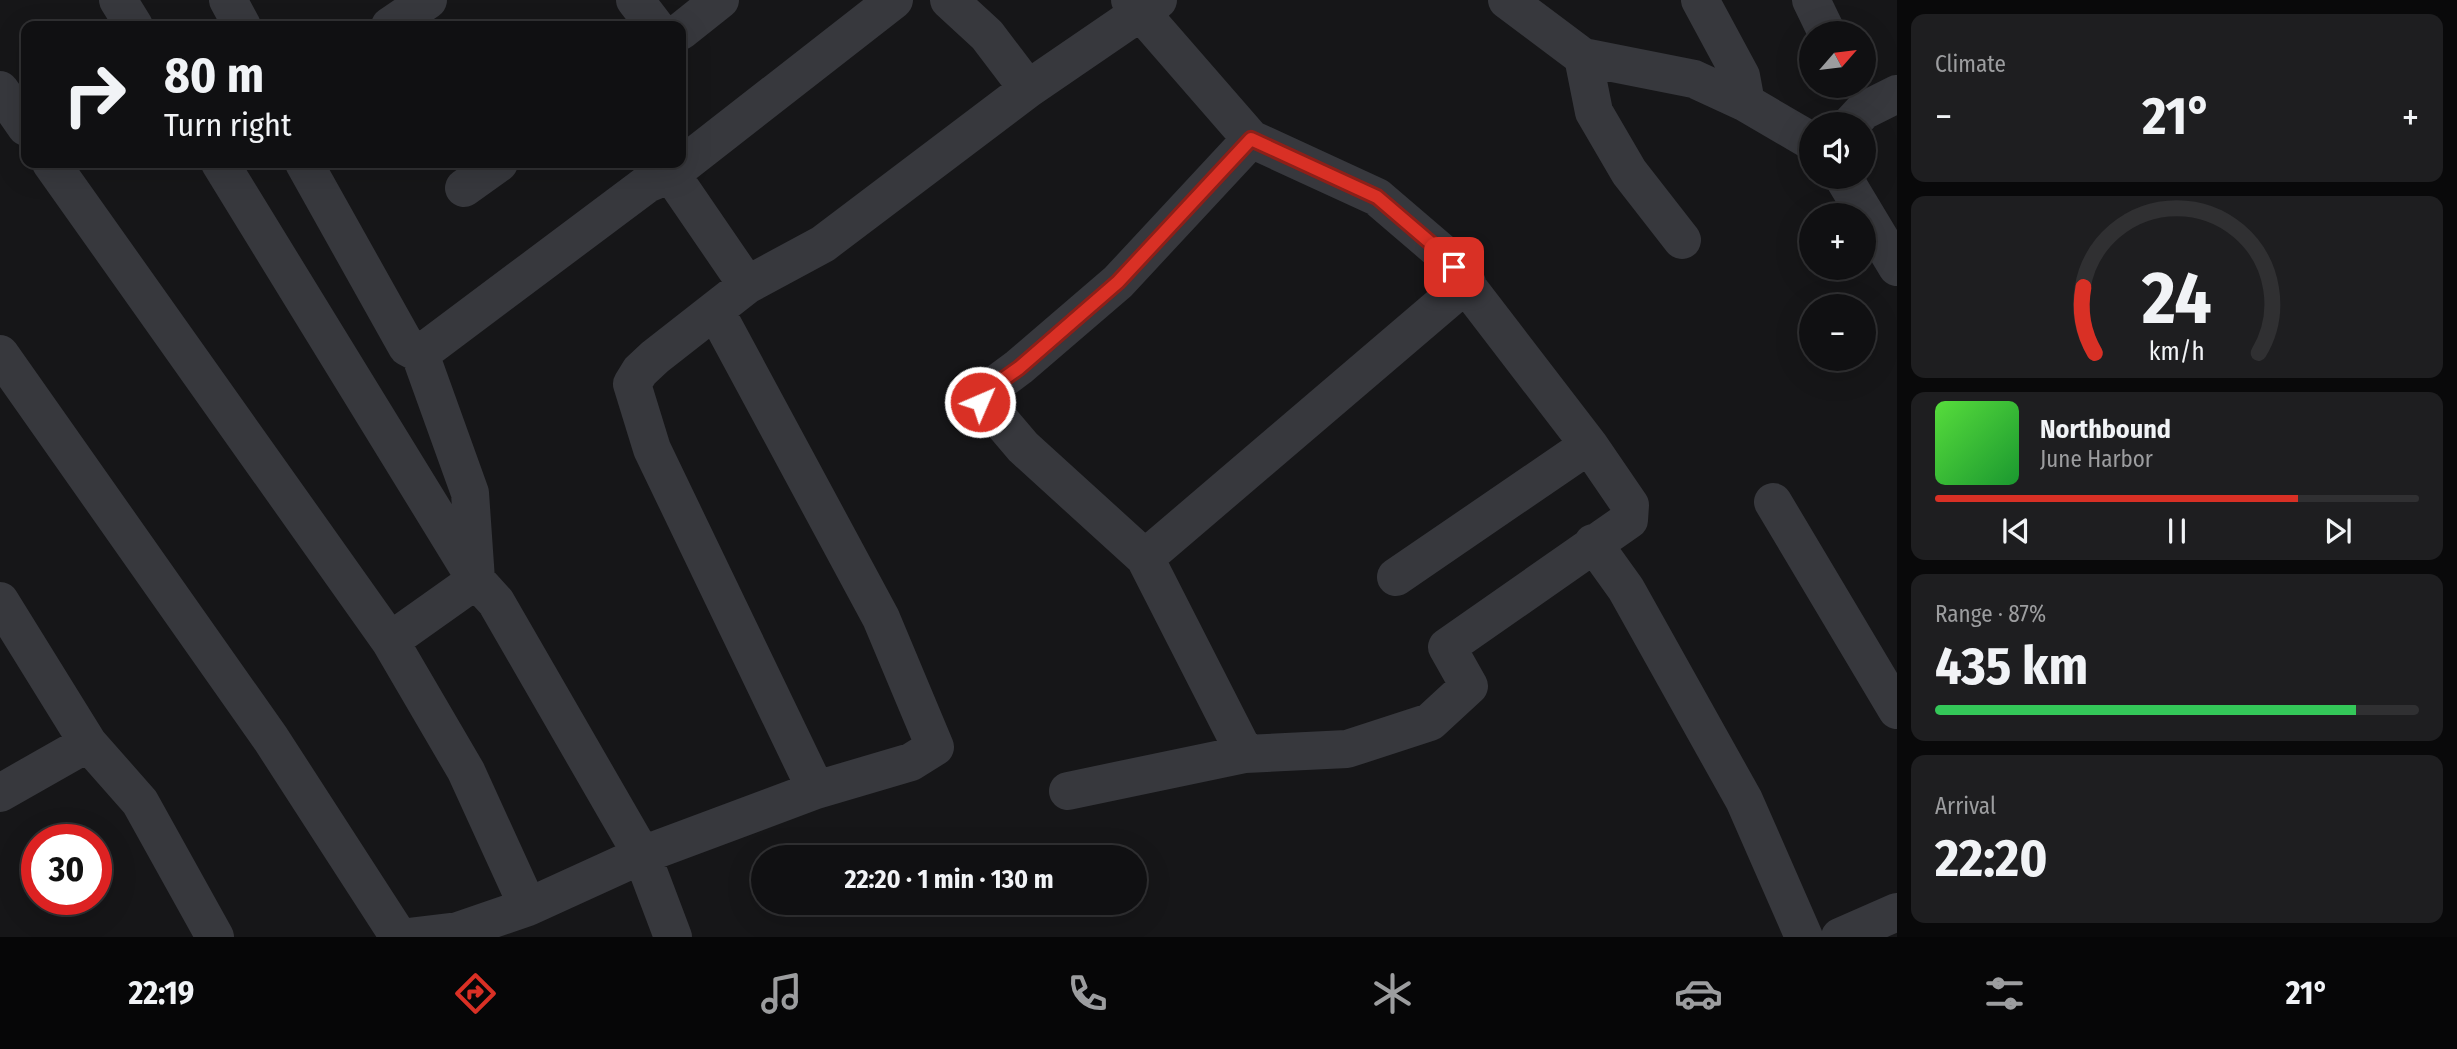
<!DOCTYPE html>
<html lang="en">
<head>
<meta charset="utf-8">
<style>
	:root { --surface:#101012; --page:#1e1e20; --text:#f1f3f6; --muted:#9c9d9f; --line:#303032; --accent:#d93025 }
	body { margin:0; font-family:"Fira Sans Condensed",sans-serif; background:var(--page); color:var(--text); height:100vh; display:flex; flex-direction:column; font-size:26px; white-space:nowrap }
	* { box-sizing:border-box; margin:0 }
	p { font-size:23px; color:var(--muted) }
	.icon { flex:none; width:38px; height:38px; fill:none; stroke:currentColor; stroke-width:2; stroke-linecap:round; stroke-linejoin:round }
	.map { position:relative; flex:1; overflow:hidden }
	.panel { display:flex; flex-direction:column; gap:14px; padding:14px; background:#09090a; width:560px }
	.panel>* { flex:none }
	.guide { position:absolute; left:21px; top:21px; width:665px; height:147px; border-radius:14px; box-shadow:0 7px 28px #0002,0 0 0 2px var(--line); background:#101012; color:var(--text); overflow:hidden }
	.needle { width:46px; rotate:62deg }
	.tools { position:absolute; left:1799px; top:21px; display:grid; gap:14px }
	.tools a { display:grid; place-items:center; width:77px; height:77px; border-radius:50%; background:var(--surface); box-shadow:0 7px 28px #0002,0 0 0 2px var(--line); font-size:35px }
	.speed { position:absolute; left:21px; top:824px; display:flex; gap:14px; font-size:35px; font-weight:700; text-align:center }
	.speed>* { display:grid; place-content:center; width:91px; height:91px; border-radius:50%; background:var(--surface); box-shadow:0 7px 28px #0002,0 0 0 2px var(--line); line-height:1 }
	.speed .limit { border:10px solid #d22; background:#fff; color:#111 }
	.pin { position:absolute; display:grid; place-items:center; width:60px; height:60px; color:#fff; margin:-30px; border-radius:14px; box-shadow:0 4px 10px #0006 }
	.me { position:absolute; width:77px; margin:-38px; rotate:45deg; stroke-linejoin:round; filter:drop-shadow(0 0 5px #0008) }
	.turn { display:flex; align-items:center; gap:24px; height:147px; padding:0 28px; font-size:32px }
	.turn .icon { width:91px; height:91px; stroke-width:2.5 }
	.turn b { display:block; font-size:49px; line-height:60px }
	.big { font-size:52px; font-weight:700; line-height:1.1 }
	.panel .tile { flex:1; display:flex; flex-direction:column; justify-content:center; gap:10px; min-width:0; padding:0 24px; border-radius:14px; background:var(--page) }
	.panel .dial { align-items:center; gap:0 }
	.dial svg { height:182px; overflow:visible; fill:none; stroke:var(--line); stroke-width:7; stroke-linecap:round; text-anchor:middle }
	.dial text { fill:var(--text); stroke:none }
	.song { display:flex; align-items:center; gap:21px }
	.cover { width:84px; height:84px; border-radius:10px; background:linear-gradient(135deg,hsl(110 70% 55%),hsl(130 70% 35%)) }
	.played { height:7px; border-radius:4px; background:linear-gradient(90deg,var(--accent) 75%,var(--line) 75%) }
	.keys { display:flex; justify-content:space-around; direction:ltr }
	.heat { display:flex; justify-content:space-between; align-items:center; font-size:38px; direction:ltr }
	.charge { height:10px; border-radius:5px; background:linear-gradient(90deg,#34c759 87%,var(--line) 0) }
	.trip { position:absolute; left:751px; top:845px; width:396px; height:70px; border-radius:35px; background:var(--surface); box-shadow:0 7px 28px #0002,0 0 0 2px var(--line); font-weight:700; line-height:70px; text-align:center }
	.dock { display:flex; height:112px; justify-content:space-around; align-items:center; background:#060607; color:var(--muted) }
	.dock .icon { width:49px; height:49px }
	.dock .selected { color:var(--accent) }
	.dock b { font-size:32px; color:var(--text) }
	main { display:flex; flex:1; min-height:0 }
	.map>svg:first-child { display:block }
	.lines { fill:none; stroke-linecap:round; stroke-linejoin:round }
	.minor { stroke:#37383d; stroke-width:38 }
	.route-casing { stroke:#8d1f18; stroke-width:18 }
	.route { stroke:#d93025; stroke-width:12 }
</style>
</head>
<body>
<main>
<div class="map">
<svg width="1897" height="937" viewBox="0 0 1897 937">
	<rect width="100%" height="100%" fill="#161618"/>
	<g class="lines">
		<path class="minor" d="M 118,0 L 134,26
			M 228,0 L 242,26
			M 635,0 L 655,26
			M 949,0 L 987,35 L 1028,89 L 1158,0
			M 1507,0 L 1583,57 L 1694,79 L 1746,103 L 1811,141
			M 1700,0 L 1741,76 L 1746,103
			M 1811,0 L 1827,33
			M 390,26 L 428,0
			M 681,31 L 720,0
			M 1583,57 L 1594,112 L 1629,172 L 1682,240
			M 0,90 L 26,127
			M 1851,124 L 1863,111 L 1897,94
			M 51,163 L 390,641 L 466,771 L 528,907
			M 220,163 L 476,580 L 390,641
			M 304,163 L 407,347 L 420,354 L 470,493 L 476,580 L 496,602 L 642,855 L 673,937
			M 671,174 L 747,285
			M 1843,177 L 1897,267
			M 464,188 L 499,163
			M 0,354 L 271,739 L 399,937
			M 420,354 L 647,184 L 671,174 L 894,0
			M 1773,502 L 1897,710
			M 1593,543 L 1626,589 L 1744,800 L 1804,937
			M 1145,558 L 1467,283
			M 1396,577 L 1589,445
			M 0,601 L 88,743 L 140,802 L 215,937
			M 1245,754 L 1145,558 L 1023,447 L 995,414 L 980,402 L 988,390 L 1019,367 L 1118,282 L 1251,139
			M 816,790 L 652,449 L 632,384 L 640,371 L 655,357 L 747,285 L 823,244 L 1028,89
			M 1068,791 L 1245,754 L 1347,749 L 1430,722 L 1469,686 L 1447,647 L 1629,520 L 1630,505 L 1589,445 L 1440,251 L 1377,197 L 1251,139 L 1130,0
			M 0,793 L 88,743
			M 408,937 L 458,931 L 528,907 L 642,855 L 816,790 L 911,762 L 935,747 L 881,618 L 715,310
			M 1840,937 L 1897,912"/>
	</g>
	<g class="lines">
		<defs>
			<path id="route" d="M 980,402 L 988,390 L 1019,368 L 1118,282 L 1251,139 L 1377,197 L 1440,251 L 1454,267"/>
		</defs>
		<use href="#route" class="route-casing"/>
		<use href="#route" class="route"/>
	</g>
</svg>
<div class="tools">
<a><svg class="needle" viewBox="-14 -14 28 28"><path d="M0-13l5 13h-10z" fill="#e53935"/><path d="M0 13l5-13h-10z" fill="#9c9d9f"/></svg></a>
<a><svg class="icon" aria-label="sound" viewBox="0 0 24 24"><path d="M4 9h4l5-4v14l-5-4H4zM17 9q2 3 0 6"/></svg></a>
<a>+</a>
<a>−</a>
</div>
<div class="speed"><div class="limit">30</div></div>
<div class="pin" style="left:1454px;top:267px;background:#d93025"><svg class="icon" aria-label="arrive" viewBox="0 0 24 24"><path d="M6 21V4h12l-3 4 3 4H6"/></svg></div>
<svg class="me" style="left:980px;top:402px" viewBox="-20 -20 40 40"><circle r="17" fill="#d93025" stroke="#fff" stroke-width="3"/><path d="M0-11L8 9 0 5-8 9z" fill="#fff"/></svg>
<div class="trip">22:20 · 1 min · 130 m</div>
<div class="guide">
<div class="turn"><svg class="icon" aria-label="right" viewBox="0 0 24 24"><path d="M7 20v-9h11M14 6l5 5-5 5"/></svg><div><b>80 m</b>Turn right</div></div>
</div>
</div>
<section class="panel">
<div class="tile"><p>Climate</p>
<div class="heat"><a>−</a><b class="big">21°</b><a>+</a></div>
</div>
<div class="tile dial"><svg viewBox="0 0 100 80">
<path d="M14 69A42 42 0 1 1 86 69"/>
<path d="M14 69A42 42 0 0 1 9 40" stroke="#d93025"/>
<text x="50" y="56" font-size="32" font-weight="700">24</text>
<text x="50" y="72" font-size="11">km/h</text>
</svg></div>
<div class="tile">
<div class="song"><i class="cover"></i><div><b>Northbound</b><p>June Harbor</p></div></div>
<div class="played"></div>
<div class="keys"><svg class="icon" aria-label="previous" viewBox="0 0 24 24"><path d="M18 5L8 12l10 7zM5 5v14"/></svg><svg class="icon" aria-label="pause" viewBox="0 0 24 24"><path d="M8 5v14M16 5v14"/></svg><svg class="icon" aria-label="next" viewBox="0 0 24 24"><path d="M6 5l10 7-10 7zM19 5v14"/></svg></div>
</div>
<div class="tile"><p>Range · 87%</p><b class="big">435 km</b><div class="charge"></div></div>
<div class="tile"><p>Arrival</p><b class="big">22:20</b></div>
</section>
</main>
<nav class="dock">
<b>22:19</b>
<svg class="icon selected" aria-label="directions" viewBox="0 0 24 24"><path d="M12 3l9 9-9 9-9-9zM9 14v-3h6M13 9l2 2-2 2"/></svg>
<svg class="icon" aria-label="music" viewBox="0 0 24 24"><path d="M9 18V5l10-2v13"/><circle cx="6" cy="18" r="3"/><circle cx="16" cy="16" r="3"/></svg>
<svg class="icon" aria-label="phone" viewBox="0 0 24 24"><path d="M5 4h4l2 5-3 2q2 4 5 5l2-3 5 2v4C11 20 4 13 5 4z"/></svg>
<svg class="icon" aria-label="climate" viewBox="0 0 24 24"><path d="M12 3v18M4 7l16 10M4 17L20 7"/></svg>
<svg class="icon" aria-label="car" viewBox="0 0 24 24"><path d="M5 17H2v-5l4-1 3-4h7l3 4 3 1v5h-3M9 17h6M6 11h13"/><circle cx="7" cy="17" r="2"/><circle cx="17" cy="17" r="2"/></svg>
<svg class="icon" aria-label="filters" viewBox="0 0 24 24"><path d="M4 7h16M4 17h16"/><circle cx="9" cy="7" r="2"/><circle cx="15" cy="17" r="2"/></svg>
<b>21°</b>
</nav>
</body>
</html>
